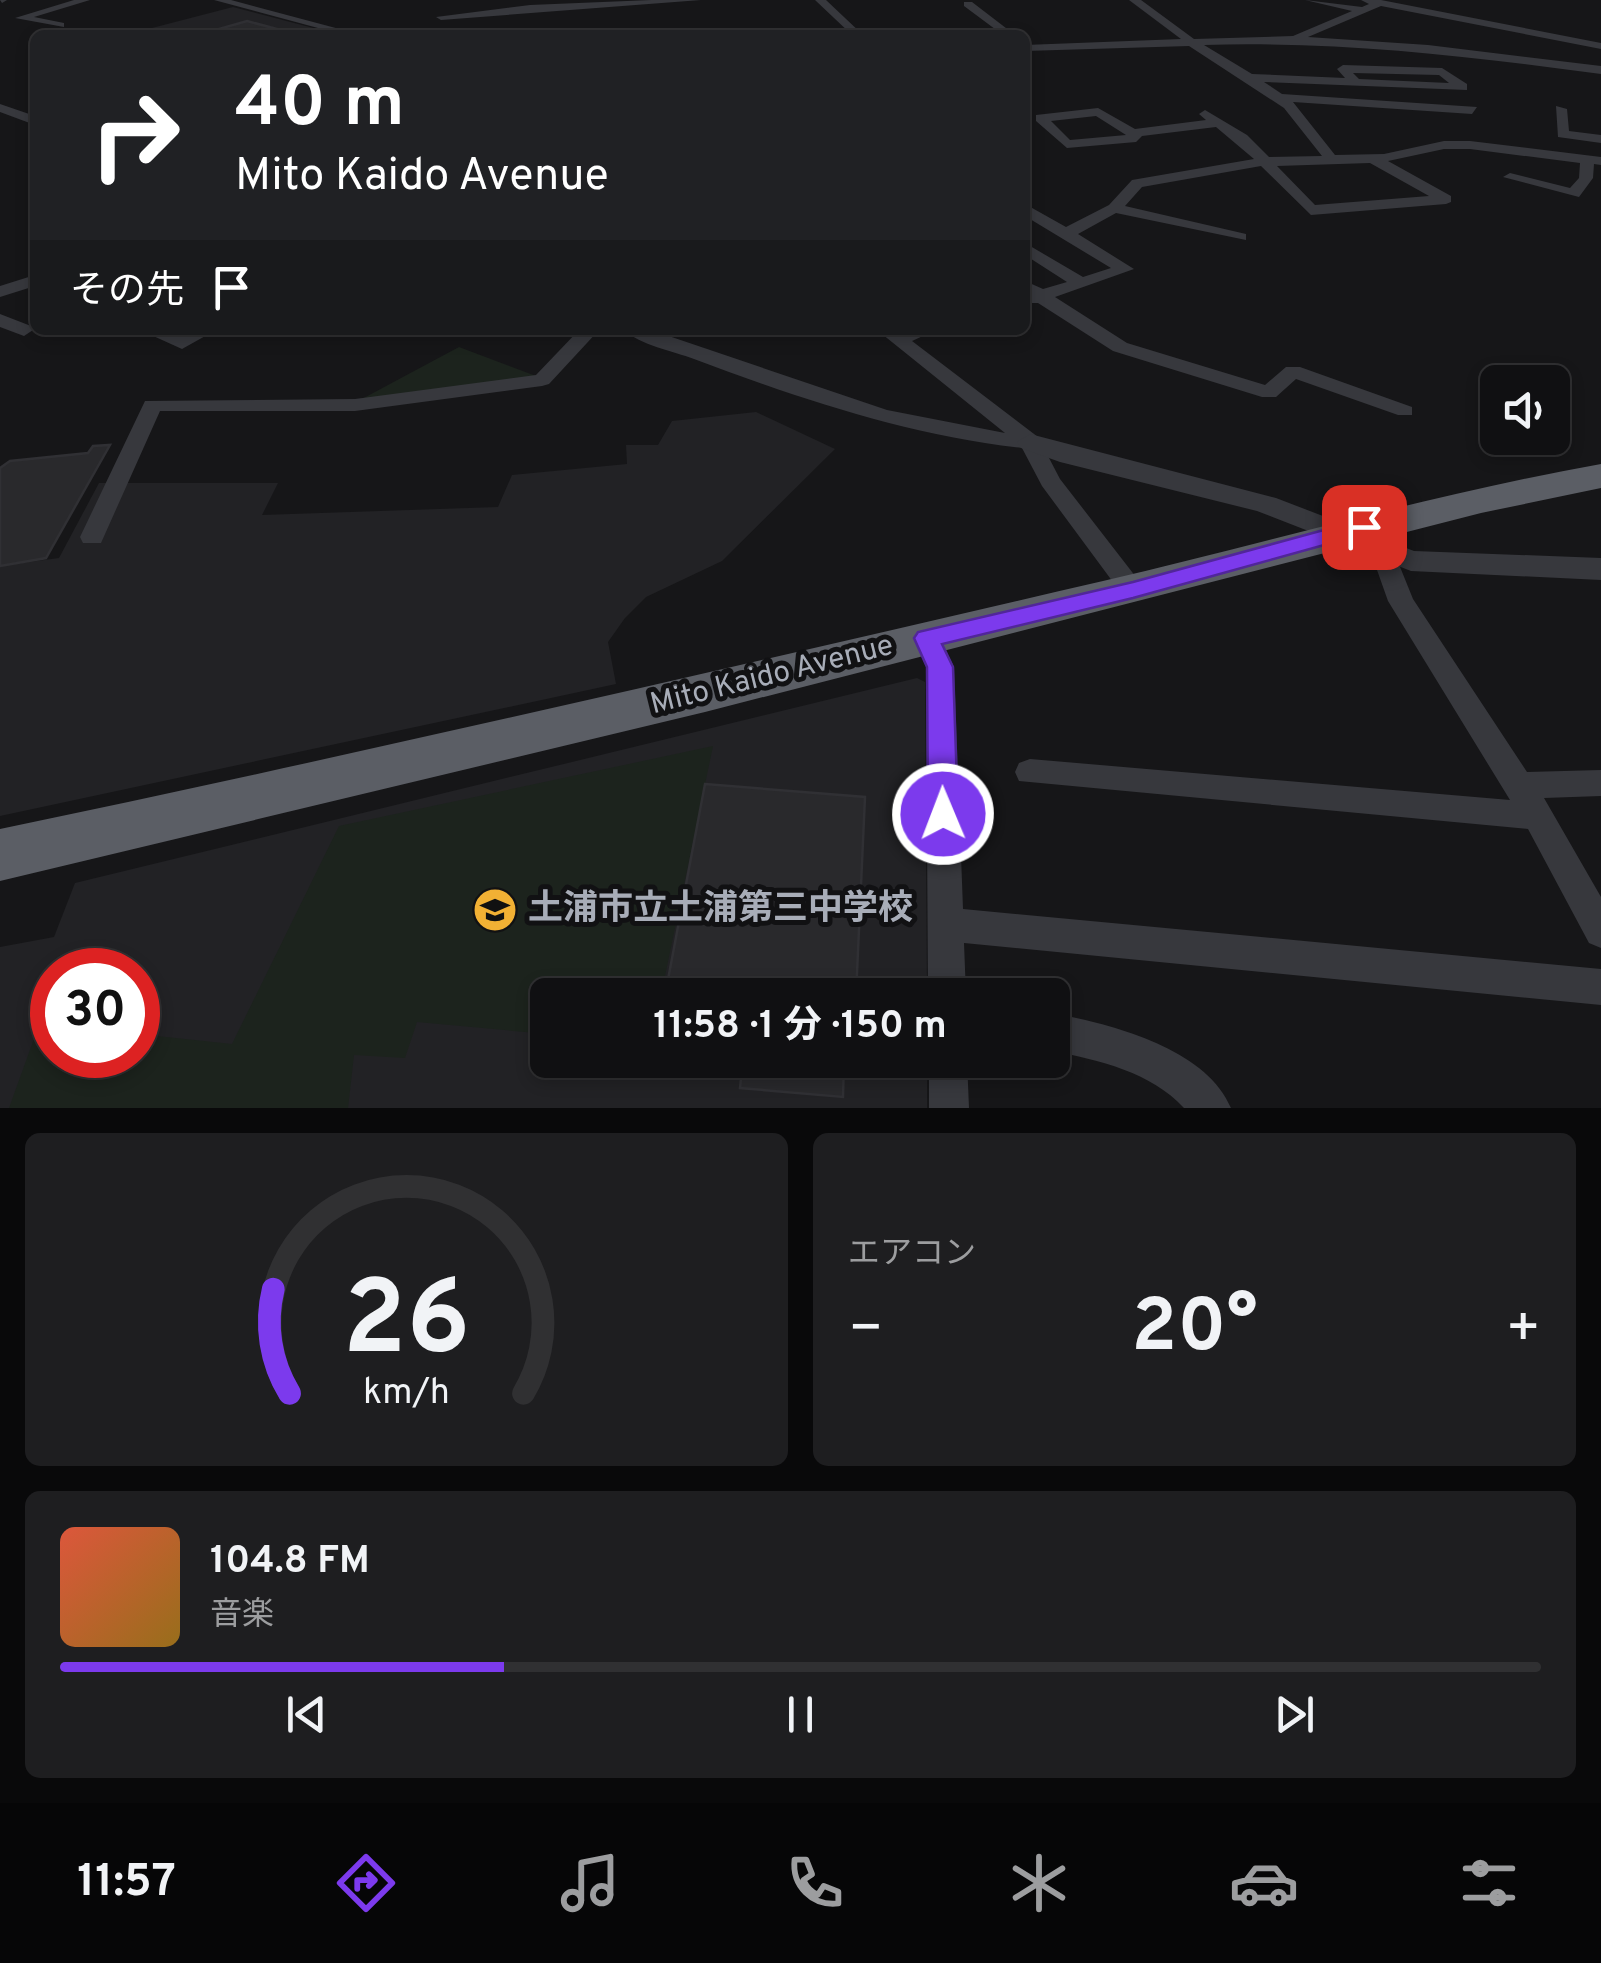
<!DOCTYPE html>
<html lang="ja">
<head>
<meta charset="utf-8">
<style>
	:root { --surface:#101012; --page:#1e1e20; --text:#f1f3f6; --muted:#9c9d9f; --line:#303032; --accent:#7c3aed }
	body { margin:0; font-family:Overpass,"Noto Sans JP",sans-serif; background:var(--page); color:var(--text); height:100vh; display:flex; flex-direction:column; font-size:38px; white-space:nowrap }
	* { box-sizing:border-box; margin:0 }
	p { font-size:32px; color:var(--muted) }
	.icon { flex:none; width:55px; height:55px; fill:none; stroke:currentColor; stroke-width:2; stroke-linecap:round; stroke-linejoin:round }
	.map { position:relative; height:1108px; overflow:hidden }
	.details { display:flex; flex-direction:column; gap:25px; padding:25px; background:#09090a; flex:1 }
	.details>* { flex:none }
	.banner { position:absolute; left:30px; top:30px; width:1000px; height:305px; border-radius:15px; box-shadow:0 5px 15px #0003,0 0 0 2px var(--line); background:#202124; color:#fff; overflow:hidden }
	.buttons { position:absolute; left:1480px; top:365px; display:grid; gap:20px }
	.buttons a { display:grid; place-items:center; width:90px; height:90px; border-radius:15px; background:var(--surface); box-shadow:0 5px 15px #0003,0 0 0 2px var(--line); font-size:50px }
	.speed { position:absolute; left:30px; top:948px; display:flex; gap:20px; font-size:50px; font-weight:700; text-align:center }
	.speed>* { display:grid; place-content:center; width:130px; height:130px; border-radius:50%; background:var(--surface); box-shadow:0 5px 15px #0003,0 0 0 2px var(--line); line-height:1 }
	.speed .limit { border:15px solid #d22; background:#fff; color:#111 }
	.pin { position:absolute; display:grid; place-items:center; width:85px; height:85px; color:#fff; margin:-42px; border-radius:20px; box-shadow:0 5px 15px #0006 }
	.me { position:absolute; width:110px; margin:-55px; rotate:359deg; stroke-linejoin:round; filter:drop-shadow(0 0 8px #0008) }
	.turn { display:flex; align-items:center; gap:35px; height:210px; padding:0 40px; font-size:45px }
	.turn .icon { width:130px; height:130px; stroke-width:2.5 }
	.turn b { display:block; font-size:70px; line-height:85px }
	.then { display:flex; align-items:center; height:95px; padding:0 40px; background:#0003; gap:20px; font-size:38px }
	.big { font-size:75px; font-weight:700; line-height:1.1 }
	.details .card { flex:1; display:flex; flex-direction:column; justify-content:center; gap:15px; min-width:0; padding:0 35px; border-radius:15px; background:var(--page) }
	.details .dial { align-items:center; gap:0 }
	.dial svg { height:260px; overflow:visible; fill:none; stroke:var(--line); stroke-width:7; stroke-linecap:round; text-anchor:middle }
	.dial text { fill:var(--text); stroke:none }
	.song { display:flex; align-items:center; gap:30px }
	.cover { width:120px; height:120px; border-radius:15px; background:linear-gradient(135deg,hsl(10 70% 55%),hsl(40 70% 35%)) }
	.played { height:10px; border-radius:5px; background:linear-gradient(90deg,var(--accent) 30%,var(--line) 30%) }
	.keys { display:flex; justify-content:space-around; direction:ltr }
	.heat { display:flex; justify-content:space-between; align-items:center; font-size:55px; direction:ltr }
	.details .tiles { flex:1; display:grid; gap:25px; grid-template-columns:1fr 1fr }
	.card:last-child { grid-column:span 2 }
	.trip { position:absolute; left:530px; top:978px; width:540px; height:100px; border-radius:15px; background:var(--surface); box-shadow:0 5px 15px #0003,0 0 0 2px var(--line); font-weight:700; line-height:100px; text-align:center }
	.menu { display:flex; height:160px; justify-content:space-around; align-items:center; background:#060607; color:var(--muted) }
	.menu .icon { width:70px; height:70px }
	.menu .current { color:var(--accent) }
	.menu b { font-size:45px; color:var(--text) }
	.map>svg:first-child { display:block }
	.built { fill:#222225; fill-rule:evenodd }
	.green { fill:#1c231d }
	.building { fill:#29292c; stroke:#303034; stroke-width:2.5 }
	.lines { fill:none; stroke-linecap:round; stroke-linejoin:round }
	.minor { fill:#37383d; fill-rule:evenodd }
	.tertiary { fill:#37383d; fill-rule:evenodd }
	.trunk { fill:#5b5e65; fill-rule:evenodd }
	.route { fill:#7c3aed; stroke:#51269a; stroke-width:2.5 }
	.labels { text-anchor:middle; dominant-baseline:central; stroke-width:10; stroke-linejoin:round; paint-order:stroke }
	.street-label { font-size:30px; fill:#a8adb8; stroke:#111113 }
	.near-poi-label { font-size:35px; font-weight:bold; fill:#a8adb8; stroke:#111113; text-anchor:start }
</style>
</head>
<body>
<div class="map">
<svg width="1601" height="1108" viewBox="0 0 1601 1108">
	<rect width="100%" height="100%" fill="#161618"/>
	<path class="built" d="M 233,7 L 340,35 L 125,35 Z
		M 756,412 L 835,449 L 722,561 L 646,597 L 625,618 L 608,642 L 616,684 L 0,816 L 0,566 L 59,558 L 99,483 L 278,483 L 262,515 L 498,507 L 512,475 L 627,464 L 626,445 L 658,445 L 672,421 Z
		M 917,678 L 925,682 L 927,995 L 548,995 L 548,1060 L 927,1060 L 927,1108 L 0,1108 L 0,947 L 54,937 L 75,883 ZM 52,970 L 138,970 L 138,1055 L 52,1055 Z"/>
	<path class="green" d="M 459,347 L 536,376 L 360,400 Z
		M 713,746 L 661,995 L 548,995 L 547,1034 L 417,1022 L 405,1058 L 354,1055 L 348,1108 L 9,1108 L 40,1022 L 52,1024 L 52,1055 L 138,1055 L 138,1034 L 232,1044 L 339,826 Z"/>
	<path class="building" d="M 247,21 L 299,35 L 240,35 L 219,29 Z
		M 110,445 L 46,558 L 0,566 L 0,468 L 10,461 L 88,453 L 93,446 Z
		M 705,784 L 865,797 L 856,995 L 776,995 L 667,985 Z
		M 743,1060 L 844,1060 L 843,1097 L 740,1088 Z"/>
	<g class="lines">
		<path class="minor" d="M 0,0 L 7,0 L 2,3 Z
			M 74,0 L 90,0 L 34,17 L 64,23 L 64,27 L 15,18 Z
			M 214,0 L 231,0 L 362,35 L 344,35 Z
			M 651,0 L 701,0 L 441,20 L 436,17 L 530,5 Z
			M 815,0 L 826,0 L 863,35 L 852,35 Z
			M 1129,0 L 1141,0 L 1194,39 L 1293,36 L 1352,11 L 1305,0 L 1362,7 L 1369,4 L 1361,0 L 1381,0 L 1601,43 L 1601,49 L 1381,6 L 1308,37 L 1428,45 L 1601,66 L 1601,74 C 1468,56 1338,41 1204,45 L 1252,74 L 1345,78 L 1337,69 L 1343,65 L 1442,68 L 1467,84 L 1467,90 L 1264,82 L 1282,94 L 1477,107 L 1472,114 L 1293,102 L 1335,155 L 1384,154 L 1444,141 L 1470,141 L 1601,157 L 1601,165 L 1594,164 L 1593,178 L 1579,197 L 1503,177 L 1510,173 L 1570,188 L 1579,178 L 1580,163 L 1470,149 L 1444,149 L 1388,161 L 1451,196 L 1451,202 L 1446,204 L 1311,215 L 1261,166 L 1142,187 L 1125,206 L 1246,234 L 1246,240 L 1116,213 L 1078,234 L 1134,269 L 1055,297 L 1127,343 L 1265,385 L 1286,367 L 1300,367 L 1412,407 L 1412,415 L 1398,415 L 1296,379 L 1276,397 L 1262,397 L 1113,351 L 1038,303 L 1025,303 L 1025,281 L 1043,289 L 1067,282 L 1025,255 L 1025,243 L 1083,277 L 1111,268 L 1025,216 L 1025,204 L 1066,227 L 1109,205 L 1132,180 L 1254,159 L 1216,127 L 1142,136 L 1136,142 L 1067,148 L 1036,121 L 1036,115 L 1098,108 L 1135,129 L 1206,120 L 1199,114 L 1205,110 L 1247,135 L 1269,157 L 1322,156 L 1284,108 L 1189,46 L 1025,51 L 1025,45 L 1181,39 ZM 1353,73 L 1439,75 L 1449,83 L 1359,79 ZM 1096,116 L 1126,135 L 1070,140 L 1051,121 ZM 1370,163 L 1429,196 L 1315,205 L 1277,166 Z
			M 964,2 L 972,2 L 1015,35 L 1003,35 L 964,6 Z
			M 0,104 L 35,116 L 35,125 L 0,112 Z
			M 1556,106 L 1567,109 L 1569,131 L 1601,135 L 1601,143 L 1558,137 Z
			M 35,275 L 35,286 L 0,297 L 0,286 Z
			M 0,314 L 31,326 L 33,330 L 24,336 L 0,327 Z
			M 140,330 L 166,330 L 181,336 L 193,330 L 216,330 L 182,349 Z
			M 579,330 L 599,330 L 549,384 L 542,386 L 355,411 L 160,411 L 101,543 L 83,543 L 80,537 L 145,401 L 355,399 L 536,375 Z
			M 624,330 L 651,330 L 887,410 L 1005,433 L 877,330 L 936,330 L 912,341 L 1038,437 L 1060,479 L 1146,590 L 1142,597 L 1124,597 L 1042,486 L 1022,448 C 908,435 801,399 694,359 C 673,351 640,345 624,330 Z
			M 1383,544 L 1392,547 L 1413,599 L 1527,772 L 1601,770 L 1601,796 L 1544,798 L 1601,897 L 1601,948 L 1589,943 L 1528,829 L 1019,781 L 1015,772 L 1019,763 L 1030,759 L 1510,800 L 1388,601 L 1371,553 Z
			M 927,628 L 937,631 L 954,667 L 963,909 L 1601,969 L 1601,1005 L 964,943 L 966,995 L 928,995 L 926,667 L 913,638 L 917,631 Z
			M 1052,1013 C 1111,1024 1206,1048 1231,1108 L 1184,1108 C 1151,1072 1099,1060 1052,1051 Z
			M 929,1060 L 967,1060 L 969,1108 L 929,1108 Z"/>
		<path class="tertiary" d="M 1030,434 L 1276,498 L 1414,551 L 1601,558 L 1601,580 L 1411,571 L 1257,511 L 1060,462 L 1021,448 L 1017,442 Z"/>
		<path class="trunk" d="M 1601,464 L 1601,488 L 1481,513 L 705,712 L 0,881 L 0,829 C 369,752 736,666 1103,581 C 1269,542 1433,494 1601,464 Z"/>
	</g>
	<path class="route" d="M 1364,519 L 1371,522 L 1371,532 L 1133,598 L 942,644 L 953,667 L 958,814 L 953,823 L 943,827 L 933,823 L 928,814 L 927,667 L 914,638 L 918,632 L 1133,582 Z"/>
	<defs>
		<symbol id="school-disc" viewBox="-11 -11 22 22"><circle r="9.5" fill="#f2b134" stroke="#111113"/><path d="M0-5L7-2L0 1L-7-2ZM-4 1L0 2.5L4 1V4Q0 6-4 4Z" fill="#111"/></symbol>
	</defs>
	<g fill-rule="evenodd">
		<use href="#school-disc" x="470" y="885" width="50" height="50"/>
	</g>
	<g class="labels">
		<g class="street-label">
			<text transform="translate(772 676) rotate(-14)">Mito Kaido Avenue</text>
		</g>
		<g class="near-poi-label">
			<text x="528" y="910">土浦市立土浦第三中学校</text>
		</g>
	</g>
</svg>
<div class="buttons">
<a><svg class="icon" aria-label="sound" viewBox="0 0 24 24"><path d="M4 9h4l5-4v14l-5-4H4zM17 9q2 3 0 6"/></svg></a>
</div>
<div class="speed"><div class="limit">30</div></div>
<div class="pin" style="left:1364px;top:527px;background:#d93025"><svg class="icon" aria-label="arrive" viewBox="0 0 24 24"><path d="M6 21V4h12l-3 4 3 4H6"/></svg></div>
<svg class="me" style="left:943px;top:814px" viewBox="-20 -20 40 40"><circle r="17" fill="#7c3aed" stroke="#fff" stroke-width="3"/><path d="M0-11L8 9 0 5-8 9z" fill="#fff"/></svg>
<div class="trip">11:58 · 1 分 · 150 m</div>
<div class="banner">
<div class="turn"><svg class="icon" aria-label="right" viewBox="0 0 24 24"><path d="M7 20v-9h11M14 6l5 5-5 5"/></svg><div><b>40 m</b>Mito Kaido Avenue</div></div>
<div class="then">その先<svg class="icon" aria-label="arrive" viewBox="0 0 24 24"><path d="M6 21V4h12l-3 4 3 4H6"/></svg></div>
</div>
</div>
<section class="details">
<div class="tiles">
<div class="card dial"><svg viewBox="0 0 100 80">
<path d="M14 69A42 42 0 1 1 86 69"/>
<path d="M14 69A42 42 0 0 1 9 37" stroke="#7c3aed"/>
<text x="50" y="56" font-size="32" font-weight="700">26</text>
<text x="50" y="72" font-size="11">km/h</text>
</svg></div>
<div class="card"><p>エアコン</p>
<div class="heat"><a>−</a><b class="big">20°</b><a>+</a></div>
</div>
<div class="card">
<div class="song"><i class="cover"></i><div><b>104.8 FM</b><p>音楽</p></div></div>
<div class="played"></div>
<div class="keys"><svg class="icon" aria-label="previous" viewBox="0 0 24 24"><path d="M18 5L8 12l10 7zM5 5v14"/></svg><svg class="icon" aria-label="pause" viewBox="0 0 24 24"><path d="M8 5v14M16 5v14"/></svg><svg class="icon" aria-label="next" viewBox="0 0 24 24"><path d="M6 5l10 7-10 7zM19 5v14"/></svg></div>
</div>
</div>
</section>
<nav class="menu">
<b>11:57</b>
<svg class="icon current" aria-label="directions" viewBox="0 0 24 24"><path d="M12 3l9 9-9 9-9-9zM9 14v-3h6M13 9l2 2-2 2"/></svg>
<svg class="icon" aria-label="music" viewBox="0 0 24 24"><path d="M9 18V5l10-2v13"/><circle cx="6" cy="18" r="3"/><circle cx="16" cy="16" r="3"/></svg>
<svg class="icon" aria-label="phone" viewBox="0 0 24 24"><path d="M5 4h4l2 5-3 2q2 4 5 5l2-3 5 2v4C11 20 4 13 5 4z"/></svg>
<svg class="icon" aria-label="climate" viewBox="0 0 24 24"><path d="M12 3v18M4 7l16 10M4 17L20 7"/></svg>
<svg class="icon" aria-label="car" viewBox="0 0 24 24"><path d="M5 17H2v-5l4-1 3-4h7l3 4 3 1v5h-3M9 17h6M6 11h13"/><circle cx="7" cy="17" r="2"/><circle cx="17" cy="17" r="2"/></svg>
<svg class="icon" aria-label="filters" viewBox="0 0 24 24"><path d="M4 7h16M4 17h16"/><circle cx="9" cy="7" r="2"/><circle cx="15" cy="17" r="2"/></svg>
</nav>
</body>
</html>
